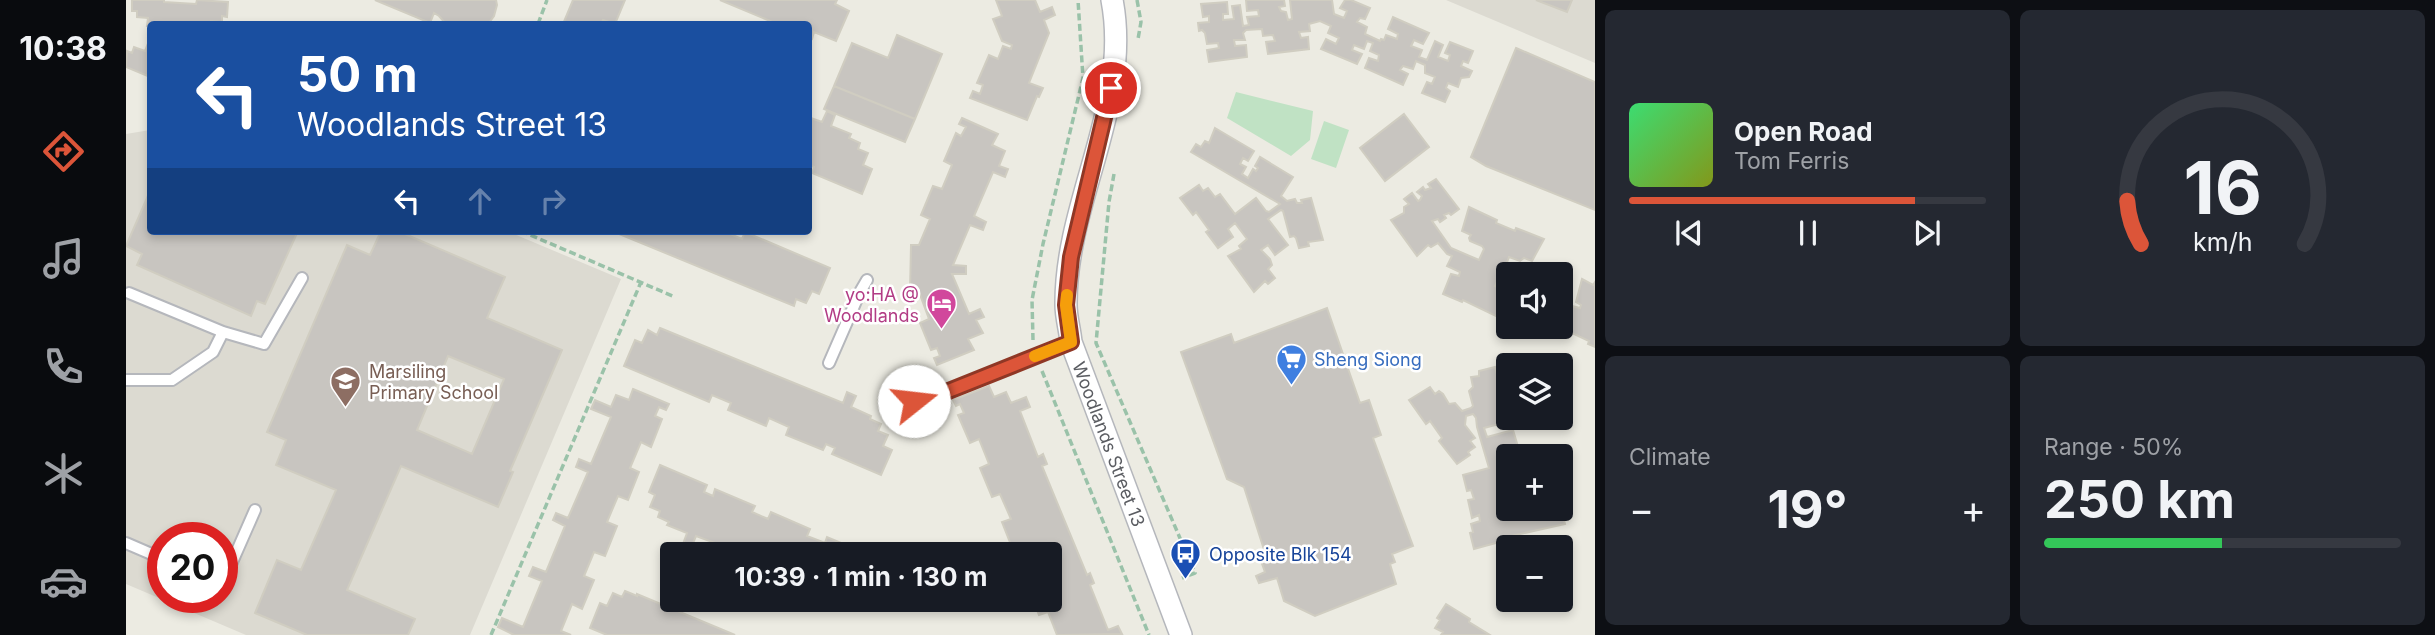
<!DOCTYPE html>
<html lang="en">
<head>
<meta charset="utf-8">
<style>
	:root { --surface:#171b24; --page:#242831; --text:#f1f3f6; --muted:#9ea1a6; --line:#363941; --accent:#dc5539 }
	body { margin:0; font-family:Inter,sans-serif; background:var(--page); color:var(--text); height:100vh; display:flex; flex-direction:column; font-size:26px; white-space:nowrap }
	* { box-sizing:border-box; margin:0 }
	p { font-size:23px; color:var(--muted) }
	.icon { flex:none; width:38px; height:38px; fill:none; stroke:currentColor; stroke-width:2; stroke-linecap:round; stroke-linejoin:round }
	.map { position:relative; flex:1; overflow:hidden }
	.details { display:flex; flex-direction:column; gap:10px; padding:10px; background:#0d0f14; width:840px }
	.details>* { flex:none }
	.guide { position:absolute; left:21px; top:21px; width:665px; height:214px; border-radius:7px; box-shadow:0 4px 10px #0003; background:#1a4fa0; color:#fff; overflow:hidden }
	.fabs { position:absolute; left:1370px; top:262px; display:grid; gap:14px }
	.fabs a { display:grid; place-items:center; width:77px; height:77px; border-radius:7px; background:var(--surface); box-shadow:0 4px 10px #0003; font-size:35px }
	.speed { position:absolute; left:21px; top:522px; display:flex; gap:14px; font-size:35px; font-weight:700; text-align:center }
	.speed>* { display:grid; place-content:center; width:91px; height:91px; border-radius:50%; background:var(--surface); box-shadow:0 4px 10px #0003; line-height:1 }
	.speed .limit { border:10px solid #d22; background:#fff; color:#111 }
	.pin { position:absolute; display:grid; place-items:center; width:60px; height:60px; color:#fff; margin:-30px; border:4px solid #fff; border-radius:50%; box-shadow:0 2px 7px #0007 }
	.me { position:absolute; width:77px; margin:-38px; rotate:74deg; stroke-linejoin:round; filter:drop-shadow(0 0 5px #0008) }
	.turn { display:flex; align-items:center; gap:24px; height:147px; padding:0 35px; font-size:32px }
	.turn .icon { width:91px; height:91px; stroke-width:2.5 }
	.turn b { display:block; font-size:49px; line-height:60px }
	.lanes { display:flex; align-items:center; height:66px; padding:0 35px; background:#0003; justify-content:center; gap:35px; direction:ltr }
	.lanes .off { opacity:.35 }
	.big { font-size:52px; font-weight:700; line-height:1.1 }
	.details .card { flex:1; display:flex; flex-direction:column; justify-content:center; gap:10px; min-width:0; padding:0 24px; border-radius:10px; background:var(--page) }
	.details .dial { align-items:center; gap:0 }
	.dial svg { height:182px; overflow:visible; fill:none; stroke:var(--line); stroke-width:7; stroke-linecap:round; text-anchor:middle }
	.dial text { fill:var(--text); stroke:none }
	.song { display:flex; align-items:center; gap:21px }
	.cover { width:84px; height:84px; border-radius:10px; background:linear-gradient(135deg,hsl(140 70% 55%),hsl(70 70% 35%)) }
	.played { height:7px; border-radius:4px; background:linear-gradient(90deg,var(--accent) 80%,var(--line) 80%) }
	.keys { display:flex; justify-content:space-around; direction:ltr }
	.heat { display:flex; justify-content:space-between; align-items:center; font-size:38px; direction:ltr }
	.charge { height:10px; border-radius:5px; background:linear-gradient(90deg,#34c759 50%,var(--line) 0) }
	.details .tiles { flex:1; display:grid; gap:10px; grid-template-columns:repeat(2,1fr) }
	.trip { position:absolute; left:534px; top:542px; width:402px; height:70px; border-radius:7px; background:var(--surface); box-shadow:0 4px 10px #0003; font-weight:700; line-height:70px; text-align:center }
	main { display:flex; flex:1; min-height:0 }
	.dock { display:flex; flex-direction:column; width:126px; justify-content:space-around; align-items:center; background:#090b0e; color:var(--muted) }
	.dock .icon { width:49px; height:49px }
	.dock .selected { color:var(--accent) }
	.dock b { font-size:32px; color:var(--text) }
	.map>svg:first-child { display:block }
	.education { fill:#dcdad1; fill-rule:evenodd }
	.green { fill:#c0e2c4 }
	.building { fill:#c8c5c0; stroke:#d0cdc1; stroke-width:2; fill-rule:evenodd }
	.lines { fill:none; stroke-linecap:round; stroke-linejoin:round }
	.lane-casing { stroke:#b5b7bc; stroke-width:14 }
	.street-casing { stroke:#b5b7bc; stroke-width:24 }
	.path { stroke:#9ac2a9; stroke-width:3.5; stroke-dasharray:7 3.5; stroke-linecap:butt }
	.lane { stroke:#fff; stroke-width:10 }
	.street { stroke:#fff; stroke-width:21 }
	.route-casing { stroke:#8f3725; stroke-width:18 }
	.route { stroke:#dc5539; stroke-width:12 }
	.slow { stroke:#f59e0b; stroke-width:12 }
	.labels { text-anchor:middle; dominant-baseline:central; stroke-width:5; stroke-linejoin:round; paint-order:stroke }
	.hotel-label { font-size:18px; fill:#b23c85; stroke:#fff; text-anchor:end }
	.shop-label { font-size:18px; fill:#366cbe; stroke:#fff; text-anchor:start }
	.education-label { font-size:18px; fill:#785e54; stroke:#fff; text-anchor:start }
	.street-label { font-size:18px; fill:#5b5d62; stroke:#fff }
	.transit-label { font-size:18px; fill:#164399; stroke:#fff; text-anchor:start }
</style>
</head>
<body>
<main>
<nav class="dock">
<b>10:38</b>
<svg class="icon selected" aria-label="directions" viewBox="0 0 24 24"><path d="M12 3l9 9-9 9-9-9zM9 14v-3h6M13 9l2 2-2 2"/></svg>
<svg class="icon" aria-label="music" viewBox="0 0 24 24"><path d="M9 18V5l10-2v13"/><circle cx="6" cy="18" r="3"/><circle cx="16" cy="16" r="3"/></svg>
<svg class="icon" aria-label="phone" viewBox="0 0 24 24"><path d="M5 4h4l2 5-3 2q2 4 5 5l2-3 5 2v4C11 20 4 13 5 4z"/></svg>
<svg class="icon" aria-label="climate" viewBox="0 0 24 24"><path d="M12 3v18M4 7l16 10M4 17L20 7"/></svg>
<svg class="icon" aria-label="car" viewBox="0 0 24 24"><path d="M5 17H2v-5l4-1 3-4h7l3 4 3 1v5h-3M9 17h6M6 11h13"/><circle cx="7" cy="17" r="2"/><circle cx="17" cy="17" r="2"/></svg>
</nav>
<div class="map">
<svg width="1469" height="635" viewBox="0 0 1469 635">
	<rect width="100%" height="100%" fill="#ecebe2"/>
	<path class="education" d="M 1320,0 L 1469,0 L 1469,63 Z
		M 24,130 L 24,231 L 381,231 L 495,279 L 344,635 L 120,635 L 0,584 L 0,134 ZM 37,537 L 96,537 L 96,597 L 37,597 Z"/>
	<path class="green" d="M 1110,92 L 1187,111 L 1184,140 L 1165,156 L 1101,118 Z
		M 1198,121 L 1223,130 L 1210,168 L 1185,159 Z"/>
	<path class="building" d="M 6,0 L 38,0 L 38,2 L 70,4 L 71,0 L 102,2 L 101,17 L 96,16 L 96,22 L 85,21 L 85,24 L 21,26 L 22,18 L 11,17 L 11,11 L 6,11 Z
		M 249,0 L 370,0 L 371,5 L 368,16 L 362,24 L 320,24 L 313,16 L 308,13 L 304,23 Z
		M 447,0 L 499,0 L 489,24 L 477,20 L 475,24 L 437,24 Z
		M 594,0 L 711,0 L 709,4 L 723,11 L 710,41 L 688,32 L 686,39 L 682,38 L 682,24 L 651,24 Z
		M 870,0 L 909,0 L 914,12 L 926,7 L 929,15 L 918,20 L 923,33 L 903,83 L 917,88 L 913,97 L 911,96 L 901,120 L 844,98 L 847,91 L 854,94 L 857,85 L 851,83 L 863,55 L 872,59 L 877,46 L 885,49 L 886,45 L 876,41 L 867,19 L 876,16 Z
		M 1120,0 L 1158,0 L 1159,6 L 1153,7 L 1155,11 L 1160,12 L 1162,20 L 1166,19 L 1164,0 L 1206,0 L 1208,14 L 1218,18 L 1221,11 L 1214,8 L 1219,0 L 1225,0 L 1244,8 L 1239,19 L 1234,18 L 1231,22 L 1241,27 L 1239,34 L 1254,41 L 1255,39 L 1258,40 L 1260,35 L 1271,39 L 1272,34 L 1262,29 L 1267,17 L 1303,33 L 1297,44 L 1288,40 L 1285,46 L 1296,50 L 1293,57 L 1301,60 L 1309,41 L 1317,45 L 1312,57 L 1322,61 L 1324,55 L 1319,53 L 1324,42 L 1347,51 L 1342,63 L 1337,61 L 1335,66 L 1346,71 L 1343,77 L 1335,78 L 1332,87 L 1322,83 L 1320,88 L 1324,91 L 1319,102 L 1296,93 L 1301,82 L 1306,84 L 1309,77 L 1299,73 L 1299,65 L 1290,61 L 1287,69 L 1277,66 L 1274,70 L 1282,74 L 1277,85 L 1239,68 L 1243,58 L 1252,61 L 1253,55 L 1244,51 L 1247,43 L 1241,41 L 1238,49 L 1228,45 L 1226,50 L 1236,54 L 1231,64 L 1195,49 L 1200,39 L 1210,44 L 1213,38 L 1202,33 L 1205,26 L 1194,21 L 1183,24 L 1184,31 L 1173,32 L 1175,38 L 1182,37 L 1183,49 L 1142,54 L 1140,42 L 1149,41 L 1147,35 L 1137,36 L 1136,29 L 1120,30 L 1117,33 L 1119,40 L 1108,40 L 1109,46 L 1120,45 L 1121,57 L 1083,62 L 1081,50 L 1093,48 L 1092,43 L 1081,44 L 1079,33 L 1076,30 L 1073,31 L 1072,23 L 1083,22 L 1083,16 L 1077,17 L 1075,4 L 1101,2 L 1102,14 L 1097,14 L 1097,20 L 1108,19 L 1106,6 L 1114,5 L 1117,26 L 1123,25 L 1121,17 L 1133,16 L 1132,10 L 1121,11 Z
		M 1410,0 L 1446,0 L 1441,12 Z
		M 771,35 L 816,54 L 789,119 L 708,86 L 726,43 L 762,58 Z
		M 24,38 L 24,77 L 0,67 L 1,51 L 6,53 L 8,47 L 19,51 Z
		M 1390,48 L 1469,82 L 1469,210 L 1360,166 L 1345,157 Z
		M 708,86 L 789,119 L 779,142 L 698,109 Z
		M 701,111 L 709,115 L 705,126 L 725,134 L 723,138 L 734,143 L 732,149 L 742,153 L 737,165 L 746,169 L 736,194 L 686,173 L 688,167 L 682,165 L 682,117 L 696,122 Z
		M 1278,114 L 1303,147 L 1259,181 L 1234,148 Z
		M 836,118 L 872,134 L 866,145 L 879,151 L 873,166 L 882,169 L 879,177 L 867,172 L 848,216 L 860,222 L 857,230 L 844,225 L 827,265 L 840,266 L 840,274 L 826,274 L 843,314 L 854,309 L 858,317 L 850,320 L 857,333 L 842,339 L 848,350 L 811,365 L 808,358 L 814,356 L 811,348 L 805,350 L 794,323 L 803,319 L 793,292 L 784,293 L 785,245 L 793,245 L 804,219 L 795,215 L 807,186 L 816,189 L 826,165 L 818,161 L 830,133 L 835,136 L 840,127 L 833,124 Z
		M 1089,128 L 1128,151 L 1122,161 L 1117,158 L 1114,164 L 1120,167 L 1116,174 L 1122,178 L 1127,169 L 1130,171 L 1132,168 L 1129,166 L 1134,157 L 1167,177 L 1155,196 L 1161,201 L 1169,199 L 1171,203 L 1176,203 L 1175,200 L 1185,198 L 1197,240 L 1182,242 L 1183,246 L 1173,248 L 1170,238 L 1168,236 L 1164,237 L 1157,211 L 1155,210 L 1142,219 L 1162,245 L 1149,255 L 1142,245 L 1135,250 L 1144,259 L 1146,265 L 1142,269 L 1149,278 L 1142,284 L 1139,281 L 1128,292 L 1102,256 L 1115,249 L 1113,246 L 1121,239 L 1109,223 L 1102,229 L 1107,237 L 1092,248 L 1080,232 L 1083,230 L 1070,212 L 1067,215 L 1054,198 L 1073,185 L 1077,191 L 1082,188 L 1089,197 L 1094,194 L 1109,214 L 1130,198 L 1140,211 L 1143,212 L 1154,204 L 1065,152 L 1070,144 L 1075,147 L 1079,141 L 1083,143 Z
		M 1310,179 L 1333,209 L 1325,215 L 1323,213 L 1318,215 L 1320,218 L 1314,222 L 1312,219 L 1306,221 L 1325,248 L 1353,260 L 1358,249 L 1356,246 L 1344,241 L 1343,238 L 1345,235 L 1336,231 L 1343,207 L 1371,220 L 1370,223 L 1389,231 L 1390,228 L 1418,239 L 1406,261 L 1398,258 L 1394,261 L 1383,257 L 1379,268 L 1390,273 L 1389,275 L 1382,275 L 1382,287 L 1371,282 L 1369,286 L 1379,291 L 1376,295 L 1382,298 L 1382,304 L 1376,319 L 1337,300 L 1336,302 L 1317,294 L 1325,274 L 1333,276 L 1334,272 L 1321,266 L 1326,256 L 1321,254 L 1312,243 L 1305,247 L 1302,245 L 1291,256 L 1265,220 L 1278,213 L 1278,207 L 1283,204 L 1278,199 L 1286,193 L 1292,201 L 1294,200 L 1296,196 L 1291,192 L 1297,187 L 1299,190 L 1305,188 L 1302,184 Z
		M 24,191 L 24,231 L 172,231 L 139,304 L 131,301 L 125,316 L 11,265 L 16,254 L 0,246 Z
		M 255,231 L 272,231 L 379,277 L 361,318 L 436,350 L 384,471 L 387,472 L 372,507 L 275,466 L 221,590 L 289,619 L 282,635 L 181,635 L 129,613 L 151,560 L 175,570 L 210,490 L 150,465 L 160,440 L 141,432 L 221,245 L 244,255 ZM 322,356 L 378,379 L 346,454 L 291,430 Z
		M 486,231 L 597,231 L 616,239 L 619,232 L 704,268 L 693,294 L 686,291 L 680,303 L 670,299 L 668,306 Z
		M 1456,279 L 1467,285 L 1469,282 L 1469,347 L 1462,344 L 1463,341 L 1444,332 L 1442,336 L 1424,328 L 1435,327 L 1435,309 L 1439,311 L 1442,305 L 1454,308 L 1455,305 L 1450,302 Z
		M 1201,308 L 1234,403 L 1243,400 L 1255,435 L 1247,438 L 1287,546 L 1266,554 L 1269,562 L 1264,564 L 1270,584 L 1189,616 L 1158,601 L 1151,578 L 1133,583 L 1130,576 L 1139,572 L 1135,561 L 1141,559 L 1118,487 L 1101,479 L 1055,352 L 1105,334 L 1108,343 Z
		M 534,328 L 717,403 L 721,392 L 730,396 L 725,407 L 745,416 L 744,419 L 755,424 L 752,431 L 762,435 L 757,446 L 766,450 L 755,475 L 706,454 L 709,448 L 700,444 L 697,450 L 660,435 L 663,427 L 643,418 L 640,426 L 602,410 L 605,403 L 586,395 L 583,402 L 498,366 L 509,340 L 516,343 L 522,330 L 531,335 Z
		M 1369,367 L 1377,396 L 1374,397 L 1378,414 L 1375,414 L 1377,423 L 1358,428 L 1361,437 L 1387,430 L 1393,450 L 1396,449 L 1398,457 L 1382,457 L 1382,484 L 1379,485 L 1377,476 L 1371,478 L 1378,503 L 1382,502 L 1382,509 L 1435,509 L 1439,524 L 1376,538 L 1377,541 L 1348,549 L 1344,533 L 1347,532 L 1345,524 L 1354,521 L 1353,515 L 1346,518 L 1342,500 L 1348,499 L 1345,490 L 1341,491 L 1337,475 L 1363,468 L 1351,427 L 1350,418 L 1347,414 L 1340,416 L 1339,425 L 1349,438 L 1344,441 L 1349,447 L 1342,452 L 1344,455 L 1331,464 L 1313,441 L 1316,438 L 1304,421 L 1300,424 L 1283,400 L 1304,387 L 1309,394 L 1313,391 L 1317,394 L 1323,404 L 1329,403 L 1336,411 L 1345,408 L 1347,406 L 1343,391 L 1347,387 L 1345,377 L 1353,376 L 1353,371 Z
		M 863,386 L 868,397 L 880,392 L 885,403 L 900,397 L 904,407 L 894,411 L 912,457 L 917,454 L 921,464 L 916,466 L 961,575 L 964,573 L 968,583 L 964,585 L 982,630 L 992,626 L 996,634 L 931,635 L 922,612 L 913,615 L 907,600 L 924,600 L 924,555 L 889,555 L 876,522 L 885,519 L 874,494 L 866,497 L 854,468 L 863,464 L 853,439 L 844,443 L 832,415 L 838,413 L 834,404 L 830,406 L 827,400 Z
		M 507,389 L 543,404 L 540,410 L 533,407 L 529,416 L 536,419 L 525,447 L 515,442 L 504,468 L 513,472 L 502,500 L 492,496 L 481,522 L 491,526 L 479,556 L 468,552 L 458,576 L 468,580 L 456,609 L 446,604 L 435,631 L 445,635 L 388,635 L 372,627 L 376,618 L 397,627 L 416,581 L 403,576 L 407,567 L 420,572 L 439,526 L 427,520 L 430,513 L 442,518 L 462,472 L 450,467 L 453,459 L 465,464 L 485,417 L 465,409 L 469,400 L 485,407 L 490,395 L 503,400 Z
		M 534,465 L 581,485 L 578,492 L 587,496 L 589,489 L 629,506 L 626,512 L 642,519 L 645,512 L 684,529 L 681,536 L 699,543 L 701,537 L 744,555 L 622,555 L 570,536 L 565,548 L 557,544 L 561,533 L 541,525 L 543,522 L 532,517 L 534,511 L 524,507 L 529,495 L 523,492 Z
		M 499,591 L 511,596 L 511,594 L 609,635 L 481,635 L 464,628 L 474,603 L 481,606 L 487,593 L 496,597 Z
		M 716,600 L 783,600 L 780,609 L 767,604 L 765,608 L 756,604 L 753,610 L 741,605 L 739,610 Z
		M 1320,604 L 1344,619 L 1343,622 L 1364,635 L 1315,635 L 1317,632 L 1309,628 L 1314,620 L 1311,618 Z"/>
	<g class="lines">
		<defs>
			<path id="lane" d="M 3,293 L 97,332 L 138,344 L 176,278
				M 703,363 L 734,292 L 741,280
				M 0,380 L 46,380 L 87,352 L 97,332
				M 788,401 L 805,398 L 945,342
				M 0,543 L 37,559
				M 96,585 L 129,510"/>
			<g id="street">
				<path id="s1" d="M 986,0 C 1006,104 939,201 940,305 C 940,317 944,330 945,342 L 1055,635"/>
			</g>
		</defs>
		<use href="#lane" class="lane-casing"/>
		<use href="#street" class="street-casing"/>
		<path class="path" d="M 1011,0 L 1015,22 L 1012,39
			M 412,24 L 421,0
			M 988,174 L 983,202 L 970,343 L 1069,573 L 1056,578
			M 395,231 L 549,297
			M 907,340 L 906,300 L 917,244 L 957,78 L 952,0
			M 916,371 L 1023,635
			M 365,635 L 515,282"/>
		<use href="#lane" class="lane"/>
		<use href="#street" class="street"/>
	</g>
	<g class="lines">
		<defs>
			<path id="route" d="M 788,401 L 805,398 L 945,342 L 940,305 L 945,257 L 985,88"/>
		</defs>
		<use href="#route" class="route-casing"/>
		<use href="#route" class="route"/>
		<path class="slow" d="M 909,356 L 945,342 L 940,305 L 941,295"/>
	</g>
	<defs>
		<symbol id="hotel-pin" viewBox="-11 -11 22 30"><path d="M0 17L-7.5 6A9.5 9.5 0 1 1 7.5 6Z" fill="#d1479c" stroke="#fff"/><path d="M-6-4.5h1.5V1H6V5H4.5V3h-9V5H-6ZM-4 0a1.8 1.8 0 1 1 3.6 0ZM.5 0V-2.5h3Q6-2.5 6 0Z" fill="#fff"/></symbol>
		<symbol id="supermarket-pin" viewBox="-11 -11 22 30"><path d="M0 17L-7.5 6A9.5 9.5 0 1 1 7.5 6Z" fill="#3f7fe0" stroke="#fff"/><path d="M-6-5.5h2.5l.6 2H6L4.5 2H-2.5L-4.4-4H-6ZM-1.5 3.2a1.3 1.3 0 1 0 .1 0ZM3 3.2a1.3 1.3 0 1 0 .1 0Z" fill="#fff"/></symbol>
		<symbol id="school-pin" viewBox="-11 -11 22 30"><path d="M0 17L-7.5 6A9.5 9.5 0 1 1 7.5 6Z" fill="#8d6e63" stroke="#fff"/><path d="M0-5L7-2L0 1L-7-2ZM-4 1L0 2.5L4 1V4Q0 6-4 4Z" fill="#fff"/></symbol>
		<symbol id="bus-pin" viewBox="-11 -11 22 30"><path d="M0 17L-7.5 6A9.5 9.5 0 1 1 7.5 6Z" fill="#1a4fb4" stroke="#fff"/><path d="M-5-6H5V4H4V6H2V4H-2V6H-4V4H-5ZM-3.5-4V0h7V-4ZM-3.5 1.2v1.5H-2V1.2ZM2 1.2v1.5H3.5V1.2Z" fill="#fff"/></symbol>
	</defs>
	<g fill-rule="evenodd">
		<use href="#hotel-pin" x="798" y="286" width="35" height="47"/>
		<use href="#supermarket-pin" x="1148" y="342" width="35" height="47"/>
		<use href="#school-pin" x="202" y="364" width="35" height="47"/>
		<use href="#bus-pin" x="1042" y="536" width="35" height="47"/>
	</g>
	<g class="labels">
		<g class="hotel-label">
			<text x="793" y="294">yo:HA @<tspan x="793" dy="21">Woodlands</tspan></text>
		</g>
		<g class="shop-label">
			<text x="1188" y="359">Sheng Siong</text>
		</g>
		<g class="education-label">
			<text x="243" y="371">Marsiling<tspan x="243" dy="21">Primary School</tspan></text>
		</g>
		<g class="street-label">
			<text stroke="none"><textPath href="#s1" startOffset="457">Woodlands Street 13</textPath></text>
		</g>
		<g class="transit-label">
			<text x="1083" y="554">Opposite Blk 154</text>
		</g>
	</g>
</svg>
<div class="fabs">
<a><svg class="icon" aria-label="sound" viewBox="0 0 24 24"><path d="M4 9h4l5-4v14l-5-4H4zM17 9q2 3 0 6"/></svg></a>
<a><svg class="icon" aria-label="layers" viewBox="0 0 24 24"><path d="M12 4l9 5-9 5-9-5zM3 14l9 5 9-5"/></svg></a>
<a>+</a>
<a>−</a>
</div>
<div class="speed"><div class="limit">20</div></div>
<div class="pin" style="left:985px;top:88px;background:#d93025"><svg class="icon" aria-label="arrive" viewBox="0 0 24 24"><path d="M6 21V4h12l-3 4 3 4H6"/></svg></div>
<svg class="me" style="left:788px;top:401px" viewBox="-20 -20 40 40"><circle r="19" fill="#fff"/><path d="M0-13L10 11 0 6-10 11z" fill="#dc5539"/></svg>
<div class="trip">10:39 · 1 min · 130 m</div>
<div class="guide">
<div class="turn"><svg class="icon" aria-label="left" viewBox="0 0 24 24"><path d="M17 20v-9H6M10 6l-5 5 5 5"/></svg><div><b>50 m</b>Woodlands Street 13</div></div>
<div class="lanes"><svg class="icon" aria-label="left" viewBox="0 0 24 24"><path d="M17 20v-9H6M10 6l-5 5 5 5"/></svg><svg class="icon off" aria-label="ahead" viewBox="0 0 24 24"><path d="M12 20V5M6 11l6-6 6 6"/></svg><svg class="icon off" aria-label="right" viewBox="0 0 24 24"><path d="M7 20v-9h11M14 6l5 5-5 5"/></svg></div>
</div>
</div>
<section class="details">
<div class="tiles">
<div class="card">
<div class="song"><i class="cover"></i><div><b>Open Road</b><p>Tom Ferris</p></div></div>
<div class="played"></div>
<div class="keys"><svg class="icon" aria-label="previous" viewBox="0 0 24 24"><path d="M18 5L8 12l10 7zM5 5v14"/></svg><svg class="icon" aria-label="pause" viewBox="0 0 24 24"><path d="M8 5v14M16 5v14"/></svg><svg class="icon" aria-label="next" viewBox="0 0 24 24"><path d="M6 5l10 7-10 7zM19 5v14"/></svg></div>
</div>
<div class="card dial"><svg viewBox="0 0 100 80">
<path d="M14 69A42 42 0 1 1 86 69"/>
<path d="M14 69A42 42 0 0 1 8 50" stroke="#dc5539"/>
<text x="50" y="56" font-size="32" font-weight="700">16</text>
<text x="50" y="72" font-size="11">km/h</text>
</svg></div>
<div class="card"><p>Climate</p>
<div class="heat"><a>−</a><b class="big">19°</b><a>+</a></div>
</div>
<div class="card"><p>Range · 50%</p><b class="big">250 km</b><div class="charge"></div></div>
</div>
</section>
</main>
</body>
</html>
